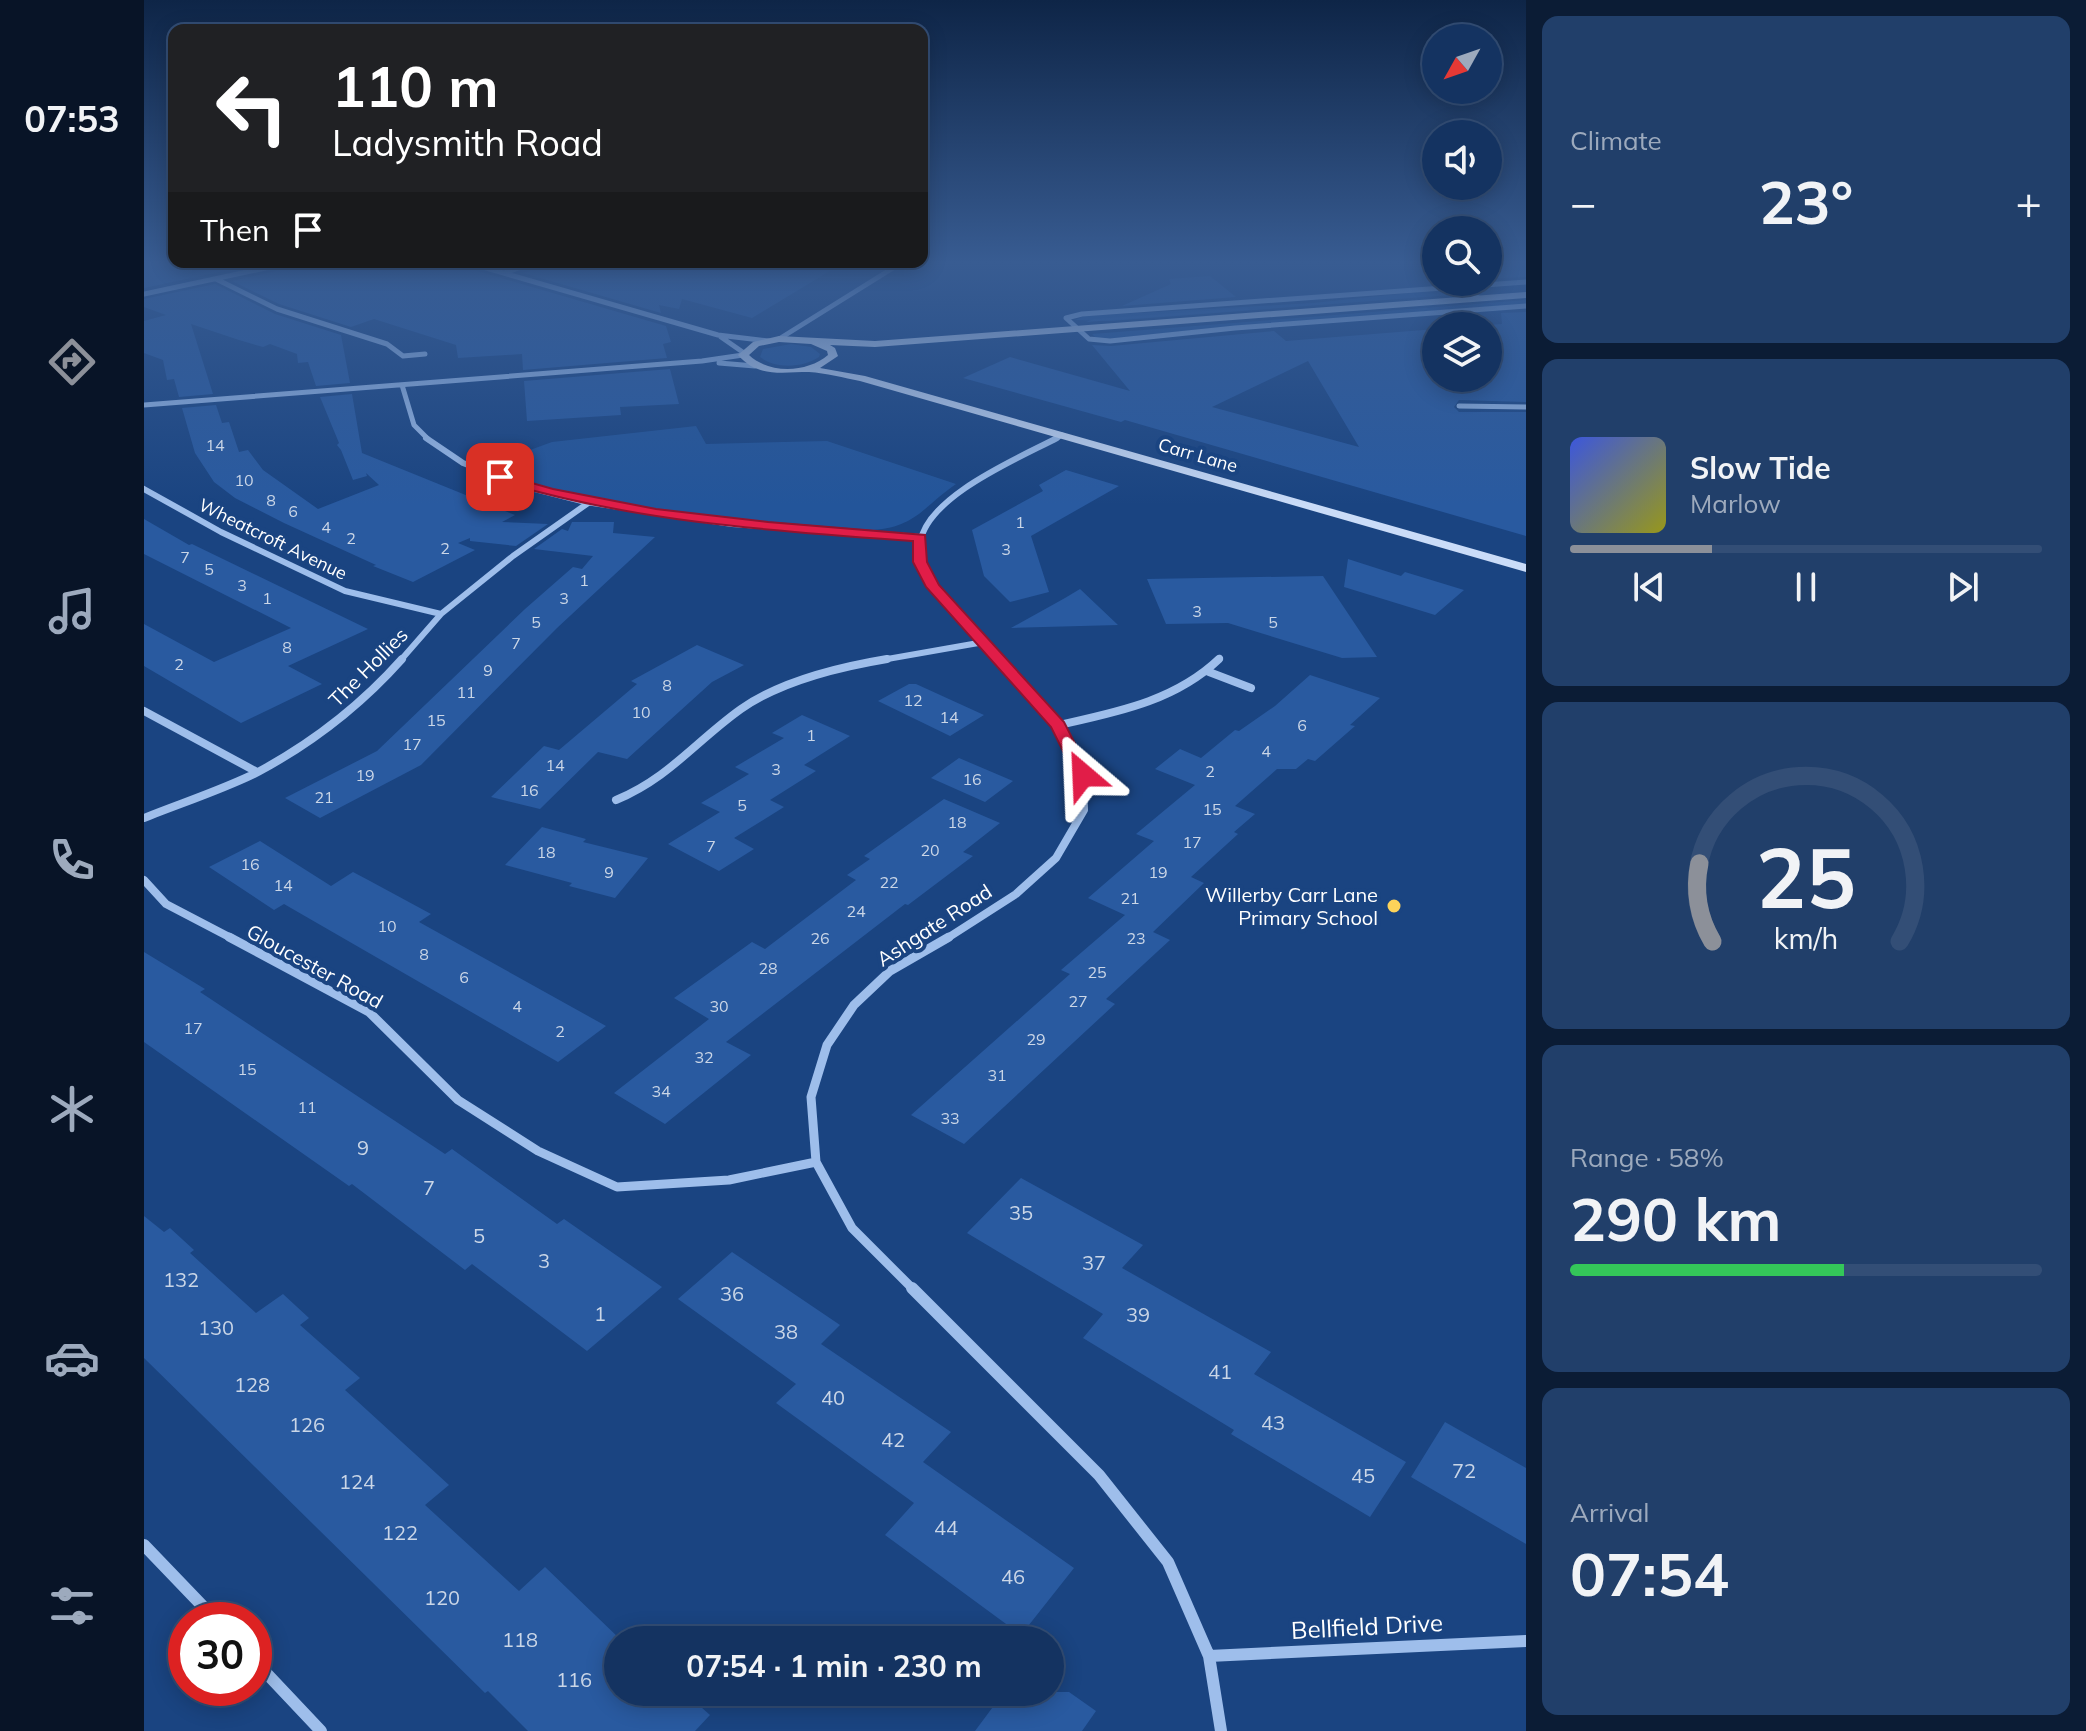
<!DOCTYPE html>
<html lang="en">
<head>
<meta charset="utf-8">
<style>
	:root { --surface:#143361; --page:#213f6a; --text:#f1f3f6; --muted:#9daabd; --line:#334e76; --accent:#8c9099 }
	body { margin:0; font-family:Mulish,sans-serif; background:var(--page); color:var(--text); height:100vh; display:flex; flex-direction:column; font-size:30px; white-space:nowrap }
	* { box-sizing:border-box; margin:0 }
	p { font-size:26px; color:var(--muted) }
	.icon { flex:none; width:44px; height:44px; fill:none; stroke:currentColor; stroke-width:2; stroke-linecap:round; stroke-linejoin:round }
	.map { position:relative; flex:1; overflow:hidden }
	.drawer { display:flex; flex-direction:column; gap:16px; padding:16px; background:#0b1c35; width:560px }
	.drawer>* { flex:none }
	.hud { position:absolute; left:24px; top:24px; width:760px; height:244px; border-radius:16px; box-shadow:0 4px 20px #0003,0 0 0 2px var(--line); background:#202124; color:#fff; overflow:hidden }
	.needle { width:52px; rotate:230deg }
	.controls { position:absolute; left:1278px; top:24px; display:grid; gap:16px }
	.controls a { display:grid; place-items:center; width:80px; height:80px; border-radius:50%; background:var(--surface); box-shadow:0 4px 20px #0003,0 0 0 2px var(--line); font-size:40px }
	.speed { position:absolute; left:24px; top:1602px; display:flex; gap:16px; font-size:40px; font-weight:700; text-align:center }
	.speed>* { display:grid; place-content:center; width:104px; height:104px; border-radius:50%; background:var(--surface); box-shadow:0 4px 20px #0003,0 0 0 2px var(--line); line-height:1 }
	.speed .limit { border:12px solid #d22; background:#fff; color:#111 }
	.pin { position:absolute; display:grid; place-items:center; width:68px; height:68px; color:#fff; margin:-34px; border-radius:16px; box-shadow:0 4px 12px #0006 }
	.me { position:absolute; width:88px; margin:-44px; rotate:334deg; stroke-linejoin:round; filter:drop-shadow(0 0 6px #0008) }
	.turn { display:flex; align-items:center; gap:28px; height:168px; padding:0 32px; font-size:36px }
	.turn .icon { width:104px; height:104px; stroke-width:2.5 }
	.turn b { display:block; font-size:56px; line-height:68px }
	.then { display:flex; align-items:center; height:76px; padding:0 32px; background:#0003; gap:16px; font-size:30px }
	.big { font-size:60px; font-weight:700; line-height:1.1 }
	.drawer .tile { flex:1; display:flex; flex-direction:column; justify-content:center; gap:12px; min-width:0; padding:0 28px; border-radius:16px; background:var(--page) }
	.drawer .dial { align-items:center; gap:0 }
	.dial svg { height:208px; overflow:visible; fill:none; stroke:var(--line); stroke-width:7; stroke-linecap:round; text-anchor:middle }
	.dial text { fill:var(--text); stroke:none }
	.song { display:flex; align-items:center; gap:24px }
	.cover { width:96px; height:96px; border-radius:12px; background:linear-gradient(135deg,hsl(230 70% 55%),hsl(60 70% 35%)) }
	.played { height:8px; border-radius:4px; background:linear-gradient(90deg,var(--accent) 30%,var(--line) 30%) }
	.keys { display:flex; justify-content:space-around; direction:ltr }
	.heat { display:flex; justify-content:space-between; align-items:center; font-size:44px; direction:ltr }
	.charge { height:12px; border-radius:6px; background:linear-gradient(90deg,#34c759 58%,var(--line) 0) }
	.trip { position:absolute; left:460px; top:1626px; width:460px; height:80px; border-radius:40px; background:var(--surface); box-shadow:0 4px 20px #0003,0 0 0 2px var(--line); font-weight:700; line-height:80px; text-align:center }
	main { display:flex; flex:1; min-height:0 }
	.dock { display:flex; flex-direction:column; width:144px; justify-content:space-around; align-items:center; background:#081427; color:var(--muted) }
	.dock .icon { width:56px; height:56px }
	.dock .on { color:var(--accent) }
	.dock b { font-size:36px; color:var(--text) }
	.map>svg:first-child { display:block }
	.green { fill:#23559a }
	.building { fill:#295aa0; fill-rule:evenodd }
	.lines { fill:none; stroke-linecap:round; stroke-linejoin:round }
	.lane { stroke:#9ebeeb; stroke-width:4 }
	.street-far4 { stroke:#9ebeeb; stroke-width:5 }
	.street-far3 { stroke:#9ebeeb; stroke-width:6 }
	.street-far2 { stroke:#9ebeeb; stroke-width:8 }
	.street-far1 { stroke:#9ebeeb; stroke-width:9 }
	.street { stroke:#9ebeeb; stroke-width:12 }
	.secondary { fill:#cadcf8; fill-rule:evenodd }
	.route { fill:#e11d48; stroke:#92132f; stroke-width:2 }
	.poi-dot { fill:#fdd35a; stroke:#1a4481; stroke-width:3 }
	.labels { text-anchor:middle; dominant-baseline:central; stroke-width:8; stroke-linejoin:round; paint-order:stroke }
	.number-label { font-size:16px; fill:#cad6e7 }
	.far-street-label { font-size:18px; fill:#fff; stroke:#1a4481 }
	.street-label { font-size:20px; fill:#fff; stroke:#1a4481 }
	.poi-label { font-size:20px; fill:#fff; stroke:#1a4481; text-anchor:end }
	.near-number-label { font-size:20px; fill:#cad6e7 }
	.near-street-label { font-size:24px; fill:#fff; stroke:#1a4481 }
</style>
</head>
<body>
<main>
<nav class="dock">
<b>07:53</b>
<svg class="icon on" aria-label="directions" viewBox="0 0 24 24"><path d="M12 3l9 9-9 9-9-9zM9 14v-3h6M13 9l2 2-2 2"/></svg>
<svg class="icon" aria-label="music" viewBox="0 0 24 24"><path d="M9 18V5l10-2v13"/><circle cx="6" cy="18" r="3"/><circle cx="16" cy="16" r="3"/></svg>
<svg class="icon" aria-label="phone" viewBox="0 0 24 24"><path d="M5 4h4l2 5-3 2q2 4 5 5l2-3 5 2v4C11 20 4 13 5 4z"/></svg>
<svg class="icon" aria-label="climate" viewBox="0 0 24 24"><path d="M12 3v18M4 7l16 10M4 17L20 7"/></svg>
<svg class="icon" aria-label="car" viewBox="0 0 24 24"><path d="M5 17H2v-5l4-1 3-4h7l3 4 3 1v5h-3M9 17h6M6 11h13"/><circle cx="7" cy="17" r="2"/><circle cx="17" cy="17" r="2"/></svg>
<svg class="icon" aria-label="filters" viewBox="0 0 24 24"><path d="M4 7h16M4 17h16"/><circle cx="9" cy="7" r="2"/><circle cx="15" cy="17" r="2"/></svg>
</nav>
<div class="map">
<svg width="1382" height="1731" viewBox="0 0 1382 1731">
	<rect width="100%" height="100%" fill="#1a4481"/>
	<path class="green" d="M 1293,290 L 1307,295 L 967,321 L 931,320 L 940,316 L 1169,303 Z
		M 1382,300 L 1382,304 L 1078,327 L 962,339 L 953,339 L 948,334 Z
		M 647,344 L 667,347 L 676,354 L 675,357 C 658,368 632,369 616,357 L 619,349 Z
		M 552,426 L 562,444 L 683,441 L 812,484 C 780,506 772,527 729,530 C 605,519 457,515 342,466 L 408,442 Z"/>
	<path class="building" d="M 0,263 L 118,263 L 0,288 Z
		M 150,263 L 320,263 L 323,268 L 522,326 L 527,342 L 519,344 L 523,358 L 379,370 L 378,354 L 314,358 L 312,345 L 230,319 L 207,327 L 135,304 L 88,281 L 146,268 Z
		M 408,263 L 699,263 L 608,318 L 538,299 L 535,309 L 515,305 L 517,313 L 379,273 Z
		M 1353,263 L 1382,263 L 1382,277 L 1354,278 Z
		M 1066,276 L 1092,297 L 978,306 L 1027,284 L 1025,279 Z
		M 71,284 L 131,314 L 197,335 L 206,383 L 172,386 L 164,362 L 154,363 L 153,354 L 126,344 L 119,347 L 95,340 L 47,324 L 69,394 L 35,397 L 30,379 L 23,380 L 19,360 L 0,353 L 0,321 L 22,315 L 0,307 L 0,299 Z
		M 1103,308 L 1106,310 L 942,322 L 950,319 Z
		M 1382,312 L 1382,402 L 1315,400 L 1310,407 L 1315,412 L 1382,412 L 1382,536 L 981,420 L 977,422 L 819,378 L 866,357 L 986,391 L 948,345 L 967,346 L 1130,331 L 1142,341 L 1292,329 L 1292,378 L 1344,378 L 1344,325 L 1358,324 L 1357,313 ZM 1164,361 L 1215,447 L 1068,407 Z
		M 526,369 L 535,404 L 476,407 L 477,415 L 383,421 L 380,381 Z
		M 208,394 L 218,453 L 371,515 L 358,522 L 404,524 L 372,546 L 326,541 L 326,538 L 314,543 L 331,550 L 269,582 L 229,566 L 232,565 L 140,523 L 91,498 L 70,482 L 51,453 L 38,408 L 72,405 L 78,423 L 85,422 L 95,452 L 104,450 L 119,470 L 174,509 L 235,485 L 222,473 L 223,476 L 209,480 L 197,450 L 193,445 L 195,443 L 176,397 Z
		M 922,470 L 975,486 L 887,536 L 905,592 L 866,602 L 840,576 L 828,530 L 899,491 L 895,485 Z
		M 0,519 L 45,545 L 48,544 L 224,629 L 144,666 L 178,684 L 97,723 L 0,666 L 0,624 L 70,662 L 147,628 L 0,554 Z
		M 428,522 L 470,522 L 469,533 L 511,537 L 413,628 L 277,765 L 176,818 L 141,798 L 233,751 L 381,609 L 429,567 L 438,569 L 449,556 L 390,549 L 418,529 L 424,531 Z
		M 1204,559 L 1257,576 L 1261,572 L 1320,590 L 1291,615 L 1200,587 Z
		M 1179,576 L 1233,657 L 1198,658 L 1084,623 L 1022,624 L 1003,579 Z
		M 936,589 L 974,625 L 867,628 L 921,598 Z
		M 553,645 L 600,665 L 568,682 L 483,759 L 454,752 L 396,809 L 347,797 L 400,746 L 415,750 L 493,684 L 487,681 Z
		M 1166,675 L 1236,698 L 1206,725 L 1211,726 L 1171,761 L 1164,759 L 1152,769 L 1133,769 L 1091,806 L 1111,814 L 1090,832 L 1094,834 L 1047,877 L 1060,883 L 1009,932 L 1026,940 L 962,999 L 971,1004 L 820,1144 L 767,1115 L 926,974 L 917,970 L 981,915 L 944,898 L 1010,841 L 992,834 L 1051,785 L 1011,769 L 1036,749 L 1057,758 L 1091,730 L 1095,731 L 1131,706 Z
		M 765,684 L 772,684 L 840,715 L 806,736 L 734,701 Z
		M 658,715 L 706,736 L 660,765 L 672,771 L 626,800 L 640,807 L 590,838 L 610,849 L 575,871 L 524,844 L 576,812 L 557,803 L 605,774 L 591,767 L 640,738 L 628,733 Z
		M 815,758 L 869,781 L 841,802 L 787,778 Z
		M 800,799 L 856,823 L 819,852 L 829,856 L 764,905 L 761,904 L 582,1042 L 607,1055 L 521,1124 L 470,1093 L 565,1019 L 530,998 L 608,942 L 621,949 L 712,880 L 703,875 L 726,859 L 720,856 Z
		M 398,827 L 442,839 L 439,842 L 504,858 L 471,898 L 425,886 L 428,883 L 361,865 Z
		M 116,841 L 187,886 L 209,872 L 226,881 L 287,914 L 275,922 L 462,1026 L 414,1062 L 140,904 L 130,910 L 65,867 Z
		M 0,952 L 61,989 L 56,992 L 301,1154 L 308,1149 L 413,1224 L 420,1219 L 518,1287 L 443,1351 L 328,1264 L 321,1270 L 208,1184 L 205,1186 L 0,1042 Z
		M 877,1178 L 999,1245 L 978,1268 L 1127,1352 L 1110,1374 L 1262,1462 L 1226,1517 L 1087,1434 L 1090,1430 L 939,1338 L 959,1314 L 823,1233 Z
		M 0,1216 L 20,1232 L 26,1228 L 50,1250 L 46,1253 L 112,1313 L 139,1294 L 165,1318 L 156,1325 L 216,1378 L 201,1390 L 305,1485 L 281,1505 L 375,1591 L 401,1567 L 477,1640 L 474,1640 L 474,1692 L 540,1692 L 566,1715 L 551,1731 L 384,1731 L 344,1691 L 341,1693 L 0,1358 Z
		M 588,1252 L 696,1325 L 677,1344 L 807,1432 L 779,1462 L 930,1568 L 877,1635 L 741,1535 L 770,1503 L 632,1403 L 652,1384 L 534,1299 Z
		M 1301,1422 L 1382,1468 L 1382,1544 L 1267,1477 Z
		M 860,1692 L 925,1692 L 952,1711 L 938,1731 L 831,1731 Z"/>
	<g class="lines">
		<path class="lane" d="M 1281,263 L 1292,271
			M 1310,282 L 1337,299"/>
		<path class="street-far4" d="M 325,263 L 574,335 L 625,341
			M 360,273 L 389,263
			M 72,279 L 133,309 L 243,344 L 259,356 L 281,354
			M 1382,282 L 938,314 L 922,318 L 945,339 L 966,341 L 1091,328 L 1382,306
			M 0,294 L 145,263
			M 577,337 L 600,353
			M 635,339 L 757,263
			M 575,363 L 611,366
			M 258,385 L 270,425 L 285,440
			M 0,405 L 558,361 L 599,355
			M 1315,406 L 1382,407
			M 909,440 L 918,435"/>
		<path class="street-far3" d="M 282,438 L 319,463 L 375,485 L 442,502 L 588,524 L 776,537
			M 0,489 L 77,532 L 201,591 L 297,614
			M 256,661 L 297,614 L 369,556 L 447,501
			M 732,661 L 840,642
			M 856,661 C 836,638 802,610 787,583 C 780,571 774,557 776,543 C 783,496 875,458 913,438
			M 1073,661 L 1076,658"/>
		<path class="street-far2" d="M 1065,672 L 1107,688
			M 0,711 L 113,772
			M 915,725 C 973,712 1031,701 1075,659
			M 472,800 C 525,778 552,741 597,709 C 637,681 695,667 743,659
			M 0,818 C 37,803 78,790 114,772 C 168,743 217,705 258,659
			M 0,880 L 22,904 L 89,939
			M 802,939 L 872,894 L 912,858 L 940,810 L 939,775 L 915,725 L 855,659"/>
		<path class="street-far1" d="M 85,937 L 225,1012 L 314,1100 L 394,1151 L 473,1187 L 585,1180 L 672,1162
			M 770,1290 L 708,1228 L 672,1162 L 667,1097 L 683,1045 L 710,1005 L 746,971 L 805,937"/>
		<path class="street" d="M 768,1288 L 955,1475 L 1024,1562 L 1065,1656 L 1077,1731
			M 0,1545 L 72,1620
			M 1065,1656 L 1382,1641
			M 110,1660 L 177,1731"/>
		<path class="secondary" d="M 1382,292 L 1382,298 L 731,347 L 686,345 L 691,348 L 694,356 L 676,368 L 721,376 L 1382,564 L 1382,572 L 716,381 C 700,378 682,373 665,372 C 638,372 614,378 594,355 L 609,342 L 635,336 L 731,341 ZM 635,342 L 667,344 L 683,351 L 684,355 C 663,373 625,374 605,355 L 615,346 Z"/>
	</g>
	<linearGradient id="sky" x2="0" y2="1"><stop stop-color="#0e2547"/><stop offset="0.52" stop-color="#385c92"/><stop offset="1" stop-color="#385c92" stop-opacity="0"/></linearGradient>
	<rect width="1382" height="505" fill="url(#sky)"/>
	<path class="route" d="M 356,474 L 409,489 L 512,509 L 624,522 L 781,535 L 783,562 L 795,585 L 920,722 L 947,775 L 945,779 L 933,779 L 907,727 L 782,587 L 769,562 L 769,541 C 628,531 488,522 352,480 L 352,475 Z"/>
	<circle class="poi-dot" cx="1250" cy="906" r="8"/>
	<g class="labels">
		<g class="number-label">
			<text x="71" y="445">14</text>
			<text x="100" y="480">10</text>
			<text x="127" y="500">8</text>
			<text x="149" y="511">6</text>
			<text x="876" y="522">1</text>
			<text x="182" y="527">4</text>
			<text x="207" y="538">2</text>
			<text x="301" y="548">2</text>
			<text x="862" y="549">3</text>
			<text x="41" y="557">7</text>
			<text x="65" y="569">5</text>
			<text x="440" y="580">1</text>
			<text x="98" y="585">3</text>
			<text x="123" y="598">1</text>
			<text x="420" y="598">3</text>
			<text x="1053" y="611">3</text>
			<text x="392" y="622">5</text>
			<text x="1129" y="622">5</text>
			<text x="372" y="643">7</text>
			<text x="143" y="647">8</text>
			<text x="35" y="664">2</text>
			<text x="344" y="670">9</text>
			<text x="523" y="685">8</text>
			<text x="322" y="692">11</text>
			<text x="769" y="700">12</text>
			<text x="497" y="712">10</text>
			<text x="805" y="717">14</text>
			<text x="292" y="720">15</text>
			<text x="1158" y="725">6</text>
			<text x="667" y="735">1</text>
			<text x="268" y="744">17</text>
			<text x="1122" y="751">4</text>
			<text x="411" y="765">14</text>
			<text x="632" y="769">3</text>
			<text x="1066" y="771">2</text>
			<text x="221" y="775">19</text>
			<text x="828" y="779">16</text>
			<text x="385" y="790">16</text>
			<text x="180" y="797">21</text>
			<text x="598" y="805">5</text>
			<text x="1068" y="809">15</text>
			<text x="813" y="822">18</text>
			<text x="1048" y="842">17</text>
			<text x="567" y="846">7</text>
			<text x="786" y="850">20</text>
			<text x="402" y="852">18</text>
			<text x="106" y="864">16</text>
			<text x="465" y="872">9</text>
			<text x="1014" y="872">19</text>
			<text x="745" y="882">22</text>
			<text x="139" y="885">14</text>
			<text x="986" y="898">21</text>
			<text x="712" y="911">24</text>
			<text x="243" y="926">10</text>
			<text x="676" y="938">26</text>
			<text x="992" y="938">23</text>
			<text x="280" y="954">8</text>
			<text x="624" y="968">28</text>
			<text x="953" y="972">25</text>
			<text x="320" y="977">6</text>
			<text x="934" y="1001">27</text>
			<text x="373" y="1006">4</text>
			<text x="575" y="1006">30</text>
			<text x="49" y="1028">17</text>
			<text x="416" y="1031">2</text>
			<text x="892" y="1039">29</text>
			<text x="560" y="1057">32</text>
			<text x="103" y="1069">15</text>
			<text x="853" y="1075">31</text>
			<text x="517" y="1091">34</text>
			<text x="163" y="1107">11</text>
			<text x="806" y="1118">33</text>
		</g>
		<g class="far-street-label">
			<text transform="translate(1054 455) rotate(16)">Carr Lane</text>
			<text transform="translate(129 539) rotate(26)">Wheatcroft Avenue</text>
		</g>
		<g class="street-label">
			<text transform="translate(224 667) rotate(-45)">The Hollies</text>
			<text transform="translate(790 925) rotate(-33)">Ashgate Road</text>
			<text transform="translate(171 966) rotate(29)">Gloucester Road</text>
		</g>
		<g class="poi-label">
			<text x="1234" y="894">Willerby Carr Lane<tspan x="1234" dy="23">Primary School</tspan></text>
		</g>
		<g class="near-number-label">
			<text x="219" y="1147">9</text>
			<text x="285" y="1187">7</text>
			<text x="877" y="1212">35</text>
			<text x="335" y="1235">5</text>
			<text x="400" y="1260">3</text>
			<text x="950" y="1262">37</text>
			<text x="37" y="1279">132</text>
			<text x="588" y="1293">36</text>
			<text x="456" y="1313">1</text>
			<text x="994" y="1314">39</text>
			<text x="72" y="1327">130</text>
			<text x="642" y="1331">38</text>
			<text x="1076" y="1371">41</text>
			<text x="108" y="1384">128</text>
			<text x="689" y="1397">40</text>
			<text x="1129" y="1422">43</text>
			<text x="163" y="1424">126</text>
			<text x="749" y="1439">42</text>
			<text x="1320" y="1470">72</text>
			<text x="1219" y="1475">45</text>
			<text x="213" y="1481">124</text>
			<text x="802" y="1527">44</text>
			<text x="256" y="1532">122</text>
			<text x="869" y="1576">46</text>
			<text x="298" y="1597">120</text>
			<text x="376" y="1639">118</text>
			<text x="430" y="1679">116</text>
		</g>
		<g class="near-street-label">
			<text transform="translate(1223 1626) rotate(-3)">Bellfield Drive</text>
		</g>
	</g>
</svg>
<div class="controls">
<a><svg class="needle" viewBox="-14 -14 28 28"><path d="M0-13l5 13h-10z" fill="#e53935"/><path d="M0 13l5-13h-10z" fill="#9daabd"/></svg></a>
<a><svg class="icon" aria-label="sound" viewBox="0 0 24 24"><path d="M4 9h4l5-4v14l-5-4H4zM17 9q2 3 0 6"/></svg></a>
<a><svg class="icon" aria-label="search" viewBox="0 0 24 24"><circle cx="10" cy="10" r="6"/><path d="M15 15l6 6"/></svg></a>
<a><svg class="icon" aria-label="layers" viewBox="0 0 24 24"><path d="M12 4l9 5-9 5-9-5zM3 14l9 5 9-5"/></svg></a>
</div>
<div class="speed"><div class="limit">30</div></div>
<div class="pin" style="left:356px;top:477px;background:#d93025"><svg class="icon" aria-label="arrive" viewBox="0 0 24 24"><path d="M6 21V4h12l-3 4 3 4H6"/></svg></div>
<svg class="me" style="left:939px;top:775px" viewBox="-20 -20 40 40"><path d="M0-17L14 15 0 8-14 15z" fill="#e11d48" stroke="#fff" stroke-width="4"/></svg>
<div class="trip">07:54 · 1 min · 230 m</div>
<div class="hud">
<div class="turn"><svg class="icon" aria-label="left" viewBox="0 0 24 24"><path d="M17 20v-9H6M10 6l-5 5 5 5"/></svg><div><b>110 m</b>Ladysmith Road</div></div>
<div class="then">Then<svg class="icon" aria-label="arrive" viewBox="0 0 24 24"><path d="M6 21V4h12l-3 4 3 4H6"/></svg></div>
</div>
</div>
<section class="drawer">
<div class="tile"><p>Climate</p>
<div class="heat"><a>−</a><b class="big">23°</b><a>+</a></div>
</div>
<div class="tile">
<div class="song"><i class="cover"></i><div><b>Slow Tide</b><p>Marlow</p></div></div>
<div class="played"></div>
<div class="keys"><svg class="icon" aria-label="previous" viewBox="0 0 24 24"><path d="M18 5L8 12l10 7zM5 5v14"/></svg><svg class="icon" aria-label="pause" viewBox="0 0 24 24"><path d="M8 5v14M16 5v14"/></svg><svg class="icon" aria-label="next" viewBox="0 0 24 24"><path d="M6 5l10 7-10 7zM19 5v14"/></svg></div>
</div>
<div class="tile dial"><svg viewBox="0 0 100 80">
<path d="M14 69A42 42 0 1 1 86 69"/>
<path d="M14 69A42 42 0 0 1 9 39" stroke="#8c9099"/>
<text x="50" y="56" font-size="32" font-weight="700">25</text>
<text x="50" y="72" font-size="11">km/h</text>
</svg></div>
<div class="tile"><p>Range · 58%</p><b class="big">290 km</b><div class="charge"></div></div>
<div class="tile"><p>Arrival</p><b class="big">07:54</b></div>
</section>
</main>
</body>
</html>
